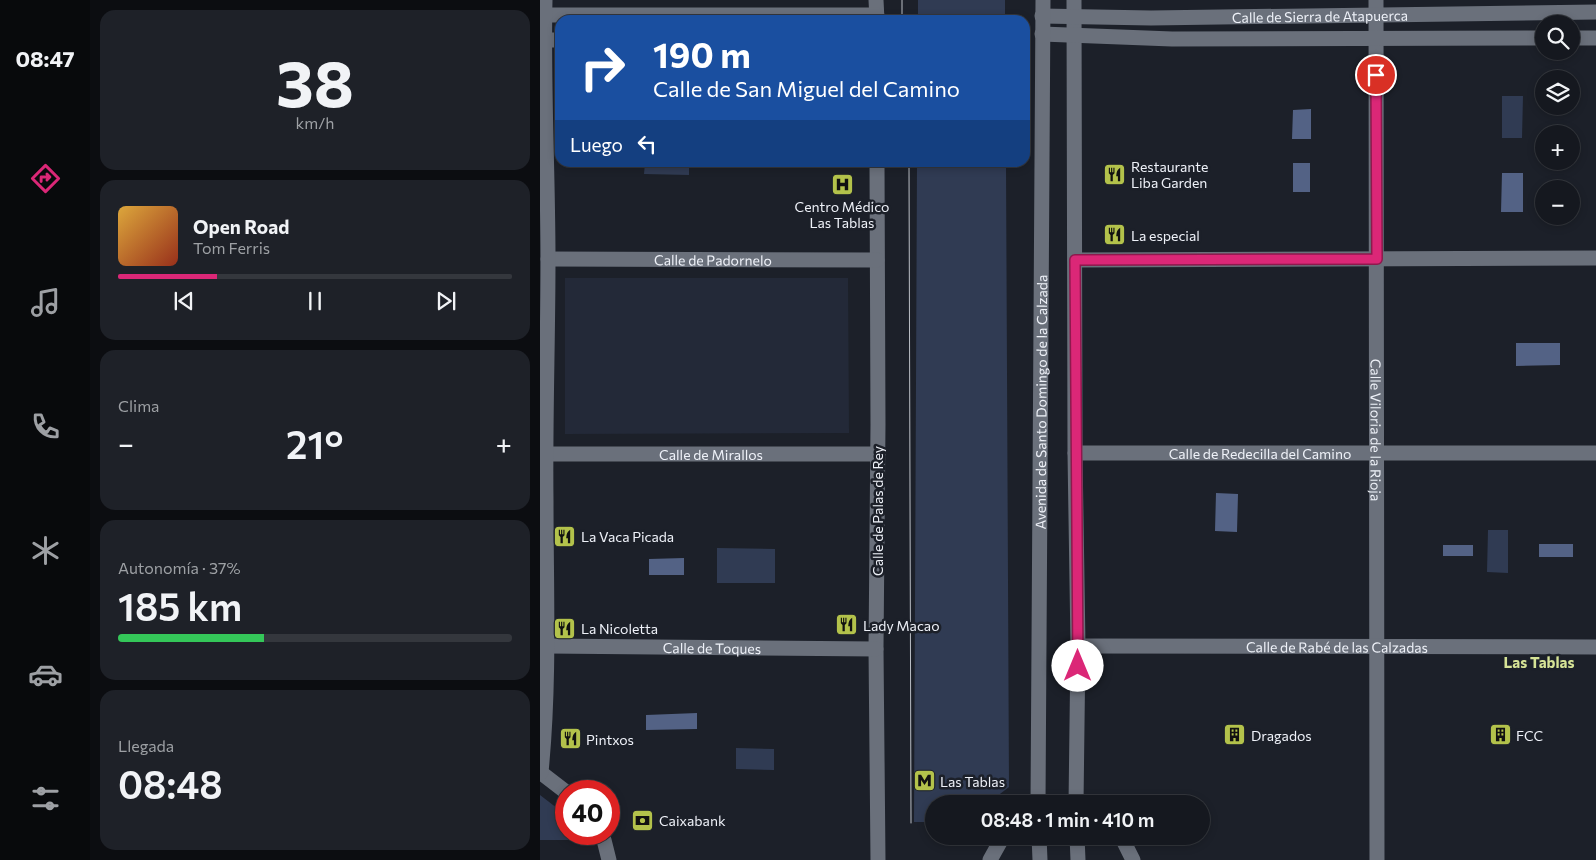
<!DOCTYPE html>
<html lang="es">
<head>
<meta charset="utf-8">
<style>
	:root { --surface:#15181f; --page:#1e2128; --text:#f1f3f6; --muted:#9da0a4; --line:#34373d; --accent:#db2777 }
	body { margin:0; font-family:Commissioner,sans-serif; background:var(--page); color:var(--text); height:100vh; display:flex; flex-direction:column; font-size:19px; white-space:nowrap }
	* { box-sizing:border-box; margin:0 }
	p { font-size:16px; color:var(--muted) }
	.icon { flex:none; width:28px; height:28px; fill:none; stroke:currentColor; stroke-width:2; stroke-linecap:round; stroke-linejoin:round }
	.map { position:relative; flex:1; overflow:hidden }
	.panel { display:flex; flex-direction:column; gap:10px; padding:10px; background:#0c0d11; width:450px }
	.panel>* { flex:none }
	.guide { position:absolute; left:15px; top:15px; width:475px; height:152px; border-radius:15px; box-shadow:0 2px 8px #0003,0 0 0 1px var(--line); background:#1a4fa0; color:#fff; overflow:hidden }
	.tools { position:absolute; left:995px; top:15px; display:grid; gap:10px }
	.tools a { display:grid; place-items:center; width:45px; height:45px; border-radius:50%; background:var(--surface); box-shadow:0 2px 8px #0003,0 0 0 1px var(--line); font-size:25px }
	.speed { position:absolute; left:15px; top:780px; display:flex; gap:10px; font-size:25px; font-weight:700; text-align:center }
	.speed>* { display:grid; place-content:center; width:65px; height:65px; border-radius:50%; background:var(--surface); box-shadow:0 2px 8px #0003,0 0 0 1px var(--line); line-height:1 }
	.speed .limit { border:8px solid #d22; background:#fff; color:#111 }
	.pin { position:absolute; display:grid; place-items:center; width:42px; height:42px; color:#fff; margin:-21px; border:2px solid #fff; border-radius:50%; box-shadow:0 1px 5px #0007 }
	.me { position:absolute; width:55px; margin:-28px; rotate:0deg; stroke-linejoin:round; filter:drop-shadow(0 0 4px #0008) }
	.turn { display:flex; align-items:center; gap:18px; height:105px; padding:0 15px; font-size:22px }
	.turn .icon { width:65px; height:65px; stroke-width:2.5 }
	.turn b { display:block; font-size:35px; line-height:42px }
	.then { display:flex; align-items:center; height:48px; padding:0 15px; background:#0003; gap:10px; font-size:19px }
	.big { font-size:38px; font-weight:600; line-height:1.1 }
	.panel .tile { flex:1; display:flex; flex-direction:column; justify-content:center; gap:8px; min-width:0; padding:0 18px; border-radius:15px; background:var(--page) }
	.panel .dial { align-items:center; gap:0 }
	.dial b { font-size:65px; line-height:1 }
	.song { display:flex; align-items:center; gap:15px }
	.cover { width:60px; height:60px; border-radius:8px; background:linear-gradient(135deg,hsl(40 70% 55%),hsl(10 70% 35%)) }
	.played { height:5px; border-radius:2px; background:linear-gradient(90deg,var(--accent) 25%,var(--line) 25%) }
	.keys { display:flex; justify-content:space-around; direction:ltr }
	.heat { display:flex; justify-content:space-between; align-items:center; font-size:28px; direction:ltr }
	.charge { height:8px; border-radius:4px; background:linear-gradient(90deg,#34c759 37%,var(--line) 0) }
	.trip { position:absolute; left:385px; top:795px; width:285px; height:50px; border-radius:25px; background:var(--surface); box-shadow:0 2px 8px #0003,0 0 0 1px var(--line); font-weight:600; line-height:50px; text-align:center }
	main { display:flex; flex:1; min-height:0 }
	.dock { display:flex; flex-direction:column; width:90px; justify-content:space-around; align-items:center; background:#080a0c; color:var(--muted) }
	.dock .icon { width:35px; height:35px }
	.dock .current { color:var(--accent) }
	.dock b { font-size:22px; color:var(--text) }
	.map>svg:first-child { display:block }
	.built { fill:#232938 }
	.green { fill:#303b53 }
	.water { fill:#536285 }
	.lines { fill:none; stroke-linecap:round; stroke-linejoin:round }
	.minor { stroke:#6a707b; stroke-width:15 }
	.tram { stroke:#babec5; stroke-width:1 }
	.route-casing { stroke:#8e194d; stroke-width:12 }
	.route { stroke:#db2777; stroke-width:9 }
	.labels { text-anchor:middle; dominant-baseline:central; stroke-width:5; stroke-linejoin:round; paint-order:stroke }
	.street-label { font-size:14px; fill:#eef1f8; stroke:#1c2029 }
	.poi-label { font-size:14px; fill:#eef1f8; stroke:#1c2029; text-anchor:start }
	.neighbourhood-label { font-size:15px; font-weight:bold; fill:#d6e396; stroke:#1c2029 }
</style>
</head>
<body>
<main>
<nav class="dock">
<b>08:47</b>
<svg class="icon current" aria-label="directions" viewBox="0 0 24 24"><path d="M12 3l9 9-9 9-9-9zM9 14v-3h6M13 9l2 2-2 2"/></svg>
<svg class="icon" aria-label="music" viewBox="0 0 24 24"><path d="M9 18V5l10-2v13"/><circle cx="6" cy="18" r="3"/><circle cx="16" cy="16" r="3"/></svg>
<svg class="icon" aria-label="phone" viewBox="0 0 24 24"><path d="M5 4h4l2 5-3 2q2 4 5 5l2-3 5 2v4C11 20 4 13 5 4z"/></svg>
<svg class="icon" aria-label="climate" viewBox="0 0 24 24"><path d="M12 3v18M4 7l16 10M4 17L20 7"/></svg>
<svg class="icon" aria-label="car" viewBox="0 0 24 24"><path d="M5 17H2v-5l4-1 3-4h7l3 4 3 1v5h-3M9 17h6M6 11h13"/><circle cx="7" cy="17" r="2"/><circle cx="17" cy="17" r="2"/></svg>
<svg class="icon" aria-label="filters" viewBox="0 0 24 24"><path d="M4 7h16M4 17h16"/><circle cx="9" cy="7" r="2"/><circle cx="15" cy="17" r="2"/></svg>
</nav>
<section class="panel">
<div class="tile dial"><b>38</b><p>km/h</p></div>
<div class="tile">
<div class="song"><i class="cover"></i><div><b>Open Road</b><p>Tom Ferris</p></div></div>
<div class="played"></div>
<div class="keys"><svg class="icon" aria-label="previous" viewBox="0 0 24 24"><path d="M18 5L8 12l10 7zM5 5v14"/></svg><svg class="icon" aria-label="pause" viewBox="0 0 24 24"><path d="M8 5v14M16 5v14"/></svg><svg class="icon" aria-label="next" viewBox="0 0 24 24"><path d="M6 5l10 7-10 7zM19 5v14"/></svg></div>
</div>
<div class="tile"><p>Clima</p>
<div class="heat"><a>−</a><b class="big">21°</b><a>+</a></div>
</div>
<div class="tile"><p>Autonomía · 37%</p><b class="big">185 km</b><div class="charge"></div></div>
<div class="tile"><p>Llegada</p><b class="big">08:48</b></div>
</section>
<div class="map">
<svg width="1056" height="860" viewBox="0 0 1056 860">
	<rect width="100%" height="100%" fill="#1c2029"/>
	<path class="built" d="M 25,278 L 308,278 L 309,433 L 25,434 Z"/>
	<path class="green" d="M 378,0 L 465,0 L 465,20 L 378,20 Z
		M 962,96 L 983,96 L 982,138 L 962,138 Z
		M 105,163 L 149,163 L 149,175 L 104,174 Z
		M 377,163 L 466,163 L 469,787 L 447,804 L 394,804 L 394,822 L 374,822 Z
		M 948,530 L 968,530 L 968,573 L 947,572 Z
		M 177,548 L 235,549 L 235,583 L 177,583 Z
		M 196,748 L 234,749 L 234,770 L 196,769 Z
		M 0,795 L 26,815 L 26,834 L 37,834 L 41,840 L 0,840 Z"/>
	<path class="water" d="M 771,109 L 771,139 L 752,139 L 753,110 Z
		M 753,163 L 770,163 L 770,192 L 753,192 Z
		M 962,173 L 983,173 L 983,212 L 961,212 Z
		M 976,343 L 1020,343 L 1020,365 L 976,366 Z
		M 676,493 L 698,494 L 697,532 L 675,531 Z
		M 999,544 L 1033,544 L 1033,557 L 999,557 Z
		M 903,545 L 933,545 L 933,556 L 903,556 Z
		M 144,558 L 144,575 L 109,575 L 109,559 Z
		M 157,713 L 157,729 L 106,730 L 106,715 Z"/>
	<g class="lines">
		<g class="minor">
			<path d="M 336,0 L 337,20"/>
			<path d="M 534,0 L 535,453 L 538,646 L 536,804"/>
			<path id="s1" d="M 836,0 L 837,860"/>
			<path d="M 0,15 L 337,15"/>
			<path id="s2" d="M 502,16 L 611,18 L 1056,12"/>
			<path d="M 502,34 L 632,39 L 1004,38"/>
			<path d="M 1031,38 L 1056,38"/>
			<path d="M 0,40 L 20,40"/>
			<path d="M 337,162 L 338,424 L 336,649 L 338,860"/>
			<path id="s3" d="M 8,259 L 337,260"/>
			<path d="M 535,260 L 1056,258"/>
			<path id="s4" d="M 535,453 L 1056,453"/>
			<path id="s5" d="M 5,454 L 338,454"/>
			<path id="s6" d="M 7,646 L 336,649"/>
			<path id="s7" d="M 538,646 L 1056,647"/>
			<path d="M 0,772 L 26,792"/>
			<path d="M 1,772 C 10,682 6,591 6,501 C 5,420 8,340 8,260 C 8,173 3,87 5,0"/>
			<path id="s8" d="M 498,804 L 503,0"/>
			<path d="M 59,834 L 64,840 L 69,860"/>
			<path d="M 499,836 L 500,860"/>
			<path d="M 537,836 L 538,860"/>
			<path d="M 581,836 L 593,860"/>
			<path d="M 450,860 L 460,842 L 465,836"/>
		</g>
		<path class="tram" d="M 362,0 L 362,20
			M 369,162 L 371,823"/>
	</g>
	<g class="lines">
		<defs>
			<path id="route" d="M 538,666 L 535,260 L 837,259 L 836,75"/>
		</defs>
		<use href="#route" class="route-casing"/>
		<use href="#route" class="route"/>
	</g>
	<defs>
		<symbol id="restaurant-square" viewBox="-11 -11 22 22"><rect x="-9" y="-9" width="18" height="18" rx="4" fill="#b3c24b" stroke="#1c2029"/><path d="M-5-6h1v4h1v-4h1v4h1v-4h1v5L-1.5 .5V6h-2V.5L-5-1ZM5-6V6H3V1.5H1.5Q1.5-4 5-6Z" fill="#111"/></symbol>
		<symbol id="hospital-square" viewBox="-11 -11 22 22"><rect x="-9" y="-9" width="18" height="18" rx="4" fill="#b3c24b" stroke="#1c2029"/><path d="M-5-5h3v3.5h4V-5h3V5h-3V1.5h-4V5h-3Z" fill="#111"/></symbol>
		<symbol id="building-square" viewBox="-11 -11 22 22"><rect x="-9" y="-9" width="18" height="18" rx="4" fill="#b3c24b" stroke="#1c2029"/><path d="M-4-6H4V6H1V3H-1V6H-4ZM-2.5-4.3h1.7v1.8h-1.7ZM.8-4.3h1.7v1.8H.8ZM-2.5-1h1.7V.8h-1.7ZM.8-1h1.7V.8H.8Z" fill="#111"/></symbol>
		<symbol id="metro-square" viewBox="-11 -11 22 22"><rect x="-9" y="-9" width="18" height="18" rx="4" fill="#b3c24b" stroke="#1c2029"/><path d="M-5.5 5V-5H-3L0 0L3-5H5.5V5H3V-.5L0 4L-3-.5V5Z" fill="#111"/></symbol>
		<symbol id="bank-square" viewBox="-11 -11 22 22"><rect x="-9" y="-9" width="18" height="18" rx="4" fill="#b3c24b" stroke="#1c2029"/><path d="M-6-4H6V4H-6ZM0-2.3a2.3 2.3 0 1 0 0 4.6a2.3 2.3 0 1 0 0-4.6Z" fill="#111"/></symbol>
	</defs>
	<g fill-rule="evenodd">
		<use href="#restaurant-square" x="562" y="162" width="25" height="25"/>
		<use href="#hospital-square" x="290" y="172" width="25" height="25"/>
		<use href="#restaurant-square" x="562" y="222" width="25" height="25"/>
		<use href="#restaurant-square" x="12" y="524" width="25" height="25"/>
		<use href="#restaurant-square" x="294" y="612" width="25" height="25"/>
		<use href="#restaurant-square" x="12" y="616" width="25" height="25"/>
		<use href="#building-square" x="682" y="722" width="25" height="25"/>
		<use href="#building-square" x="948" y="722" width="25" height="25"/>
		<use href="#restaurant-square" x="18" y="726" width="25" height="25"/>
		<use href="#metro-square" x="372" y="768" width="25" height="25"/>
		<use href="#bank-square" x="90" y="808" width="25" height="25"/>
	</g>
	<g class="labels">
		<g class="street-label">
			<text stroke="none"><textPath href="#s2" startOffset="278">Calle de Sierra de Atapuerca</textPath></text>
			<text stroke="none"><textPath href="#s3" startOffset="165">Calle de Padornelo</textPath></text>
			<text stroke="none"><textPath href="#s8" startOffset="402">Avenida de Santo Domingo de la Calzada</textPath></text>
			<text stroke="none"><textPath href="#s1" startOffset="430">Calle Viloria de la Rioja</textPath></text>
			<text stroke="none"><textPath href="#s4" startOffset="185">Calle de Redecilla del Camino</textPath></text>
			<text stroke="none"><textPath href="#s5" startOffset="166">Calle de Mirallos</textPath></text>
			<text transform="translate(337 511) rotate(-90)">Calle de Palas de Rey</text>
			<text stroke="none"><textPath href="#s6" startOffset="165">Calle de Toques</textPath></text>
			<text stroke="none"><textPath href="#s7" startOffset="259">Calle de Rabé de las Calzadas</textPath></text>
		</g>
		<g class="poi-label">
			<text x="591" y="166">Restaurante<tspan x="591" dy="16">Liba Garden</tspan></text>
			<text x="302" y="206" text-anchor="middle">Centro Médico<tspan x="302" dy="16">Las Tablas</tspan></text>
			<text x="591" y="235">La especial</text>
			<text x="41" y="536">La Vaca Picada</text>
			<text x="323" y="625">Lady Macao</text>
			<text x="41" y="628">La Nicoletta</text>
			<text x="711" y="735">Dragados</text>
			<text x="976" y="735">FCC</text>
			<text x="46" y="739">Pintxos</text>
			<text x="400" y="781">Las Tablas</text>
			<text x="119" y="820">Caixabank</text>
		</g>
		<g class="neighbourhood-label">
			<text x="999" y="662">Las Tablas</text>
		</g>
	</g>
</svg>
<div class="tools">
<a><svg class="icon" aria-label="search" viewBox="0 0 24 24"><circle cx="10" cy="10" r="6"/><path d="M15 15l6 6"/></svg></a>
<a><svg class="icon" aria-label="layers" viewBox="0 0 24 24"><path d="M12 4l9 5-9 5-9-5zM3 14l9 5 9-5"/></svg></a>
<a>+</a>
<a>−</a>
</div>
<div class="speed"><div class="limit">40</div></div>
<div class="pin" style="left:836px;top:75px;background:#d93025"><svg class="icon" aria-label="arrive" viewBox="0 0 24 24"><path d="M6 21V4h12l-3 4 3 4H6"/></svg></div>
<svg class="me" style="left:538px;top:666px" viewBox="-20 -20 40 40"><circle r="19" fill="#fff"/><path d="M0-13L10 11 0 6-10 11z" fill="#db2777"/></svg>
<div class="trip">08:48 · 1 min · 410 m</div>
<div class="guide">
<div class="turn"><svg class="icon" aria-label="right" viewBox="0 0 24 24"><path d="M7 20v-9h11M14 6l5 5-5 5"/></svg><div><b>190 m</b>Calle de San Miguel del Camino</div></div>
<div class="then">Luego<svg class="icon" aria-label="left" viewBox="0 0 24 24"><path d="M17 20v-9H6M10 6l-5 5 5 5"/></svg></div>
</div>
</div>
</main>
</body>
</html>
